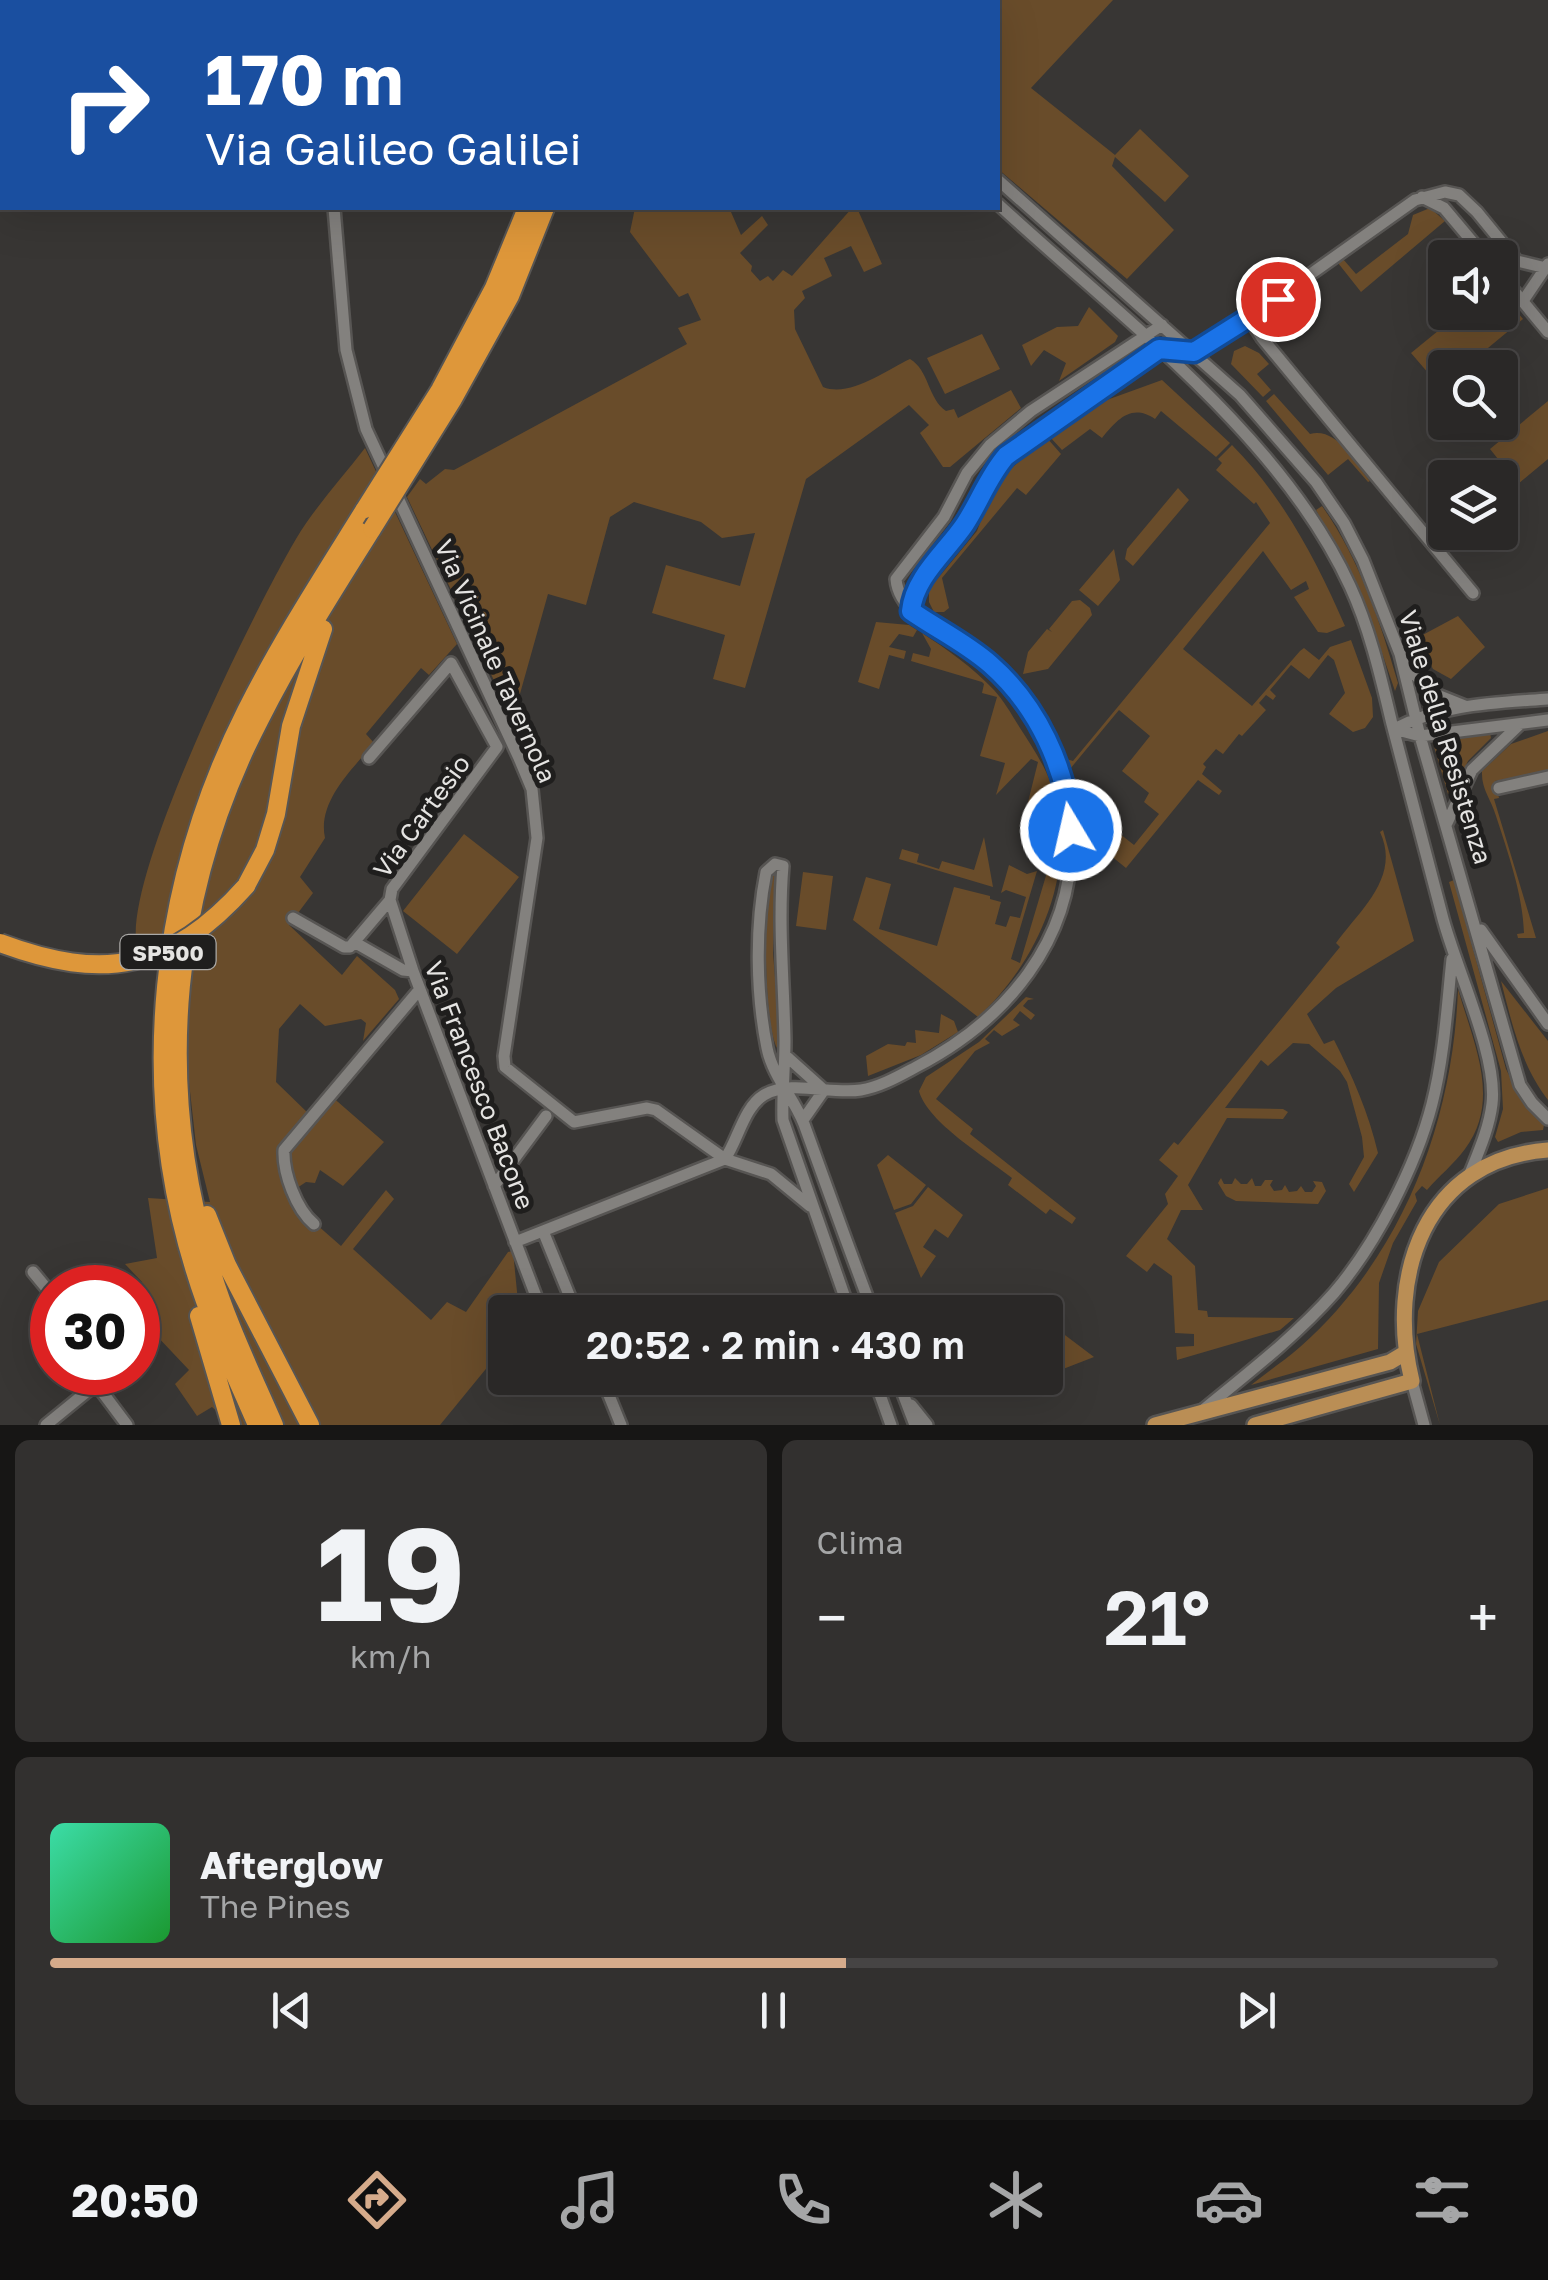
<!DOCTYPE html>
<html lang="it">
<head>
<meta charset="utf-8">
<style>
	:root { --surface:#2a2827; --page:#32302f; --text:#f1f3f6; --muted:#a5a6a7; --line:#464444; --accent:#d6ab8b }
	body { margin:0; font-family:"Golos Text",sans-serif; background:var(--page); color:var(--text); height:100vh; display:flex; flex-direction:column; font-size:38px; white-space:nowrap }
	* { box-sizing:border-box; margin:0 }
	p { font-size:32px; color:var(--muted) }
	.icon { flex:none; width:55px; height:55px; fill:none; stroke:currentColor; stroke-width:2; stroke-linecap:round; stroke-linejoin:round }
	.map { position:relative; height:1425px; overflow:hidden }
	.sheet { display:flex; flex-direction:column; gap:15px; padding:15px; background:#171615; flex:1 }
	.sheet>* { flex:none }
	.top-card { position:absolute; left:0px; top:0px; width:1000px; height:210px; box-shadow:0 10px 40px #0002,0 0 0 2px var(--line); background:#1a4fa0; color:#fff; overflow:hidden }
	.buttons { position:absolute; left:1428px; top:240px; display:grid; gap:20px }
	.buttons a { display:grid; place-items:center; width:90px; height:90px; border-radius:10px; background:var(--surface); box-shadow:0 10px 40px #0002,0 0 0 2px var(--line); font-size:50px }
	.speed { position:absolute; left:30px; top:1265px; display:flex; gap:20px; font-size:50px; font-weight:700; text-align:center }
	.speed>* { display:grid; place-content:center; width:130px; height:130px; border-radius:50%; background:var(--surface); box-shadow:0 10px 40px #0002,0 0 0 2px var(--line); line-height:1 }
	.speed .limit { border:15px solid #d22; background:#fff; color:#111 }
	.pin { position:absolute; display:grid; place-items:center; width:85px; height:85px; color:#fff; margin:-42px; border:5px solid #fff; border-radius:50%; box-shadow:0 2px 10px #0007 }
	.me { position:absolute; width:110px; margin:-55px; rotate:351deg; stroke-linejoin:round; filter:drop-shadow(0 0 8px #0008) }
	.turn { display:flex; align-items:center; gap:35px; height:210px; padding:0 40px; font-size:45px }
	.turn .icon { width:130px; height:130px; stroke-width:2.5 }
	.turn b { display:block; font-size:70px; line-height:85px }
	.big { font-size:75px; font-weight:600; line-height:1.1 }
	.sheet .widget { flex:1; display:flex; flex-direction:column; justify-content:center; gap:15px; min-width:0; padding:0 35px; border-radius:15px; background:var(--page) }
	.sheet .dial { align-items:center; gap:0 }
	.dial b { font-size:130px; line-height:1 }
	.song { display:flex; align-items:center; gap:30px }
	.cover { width:120px; height:120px; border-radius:15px; background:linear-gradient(135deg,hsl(160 70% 55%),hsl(130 70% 35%)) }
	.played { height:10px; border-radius:5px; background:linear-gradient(90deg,var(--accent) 55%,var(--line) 55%) }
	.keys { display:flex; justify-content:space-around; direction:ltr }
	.heat { display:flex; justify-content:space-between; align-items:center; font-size:55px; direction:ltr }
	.sheet .tiles { flex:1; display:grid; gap:15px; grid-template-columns:1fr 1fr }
	.widget:last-child { grid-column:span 2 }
	.trip { position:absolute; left:488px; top:1295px; width:575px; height:100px; border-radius:10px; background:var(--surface); box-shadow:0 10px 40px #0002,0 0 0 2px var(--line); font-weight:600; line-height:100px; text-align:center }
	.menu { display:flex; height:160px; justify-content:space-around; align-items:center; background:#111010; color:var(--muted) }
	.menu .icon { width:70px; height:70px }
	.menu .active { color:var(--accent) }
	.menu b { font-size:45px; color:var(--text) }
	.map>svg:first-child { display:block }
	.green { fill:#694c2a }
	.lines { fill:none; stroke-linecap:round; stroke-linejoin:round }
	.minor-casing { stroke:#575553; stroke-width:16 }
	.major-casing { stroke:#575553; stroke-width:20 }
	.highway-casing { stroke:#575553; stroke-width:22 }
	.minor { stroke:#83817e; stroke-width:11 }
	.major { stroke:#ba8e55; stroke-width:15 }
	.highway { stroke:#de973a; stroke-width:18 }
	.highway-bridge-casing { stroke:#575553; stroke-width:22; stroke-linecap:butt }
	.highway-bridge { stroke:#de973a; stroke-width:18 }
	.route-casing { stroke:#114b97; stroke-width:25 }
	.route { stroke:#1a73e8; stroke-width:18 }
	.labels { text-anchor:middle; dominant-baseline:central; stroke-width:10; stroke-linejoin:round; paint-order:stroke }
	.shield { fill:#1f1e1d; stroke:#aaa9a7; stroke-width:2.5 }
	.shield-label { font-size:22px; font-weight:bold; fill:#e5e4e2 }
	.street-label { font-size:25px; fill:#e5e4e2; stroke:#1f1e1d }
</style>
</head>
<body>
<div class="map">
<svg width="1548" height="1425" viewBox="0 0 1548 1425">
	<rect width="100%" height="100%" fill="#383634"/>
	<path class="green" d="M 992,0 L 1113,0 L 1031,88 L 1115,155 L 1140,129 L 1189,176 L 1165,202 L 1115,157 L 1112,166 L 1174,230 L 1127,279 L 998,169 L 998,2 L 989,2 Z
		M 635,208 L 734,208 L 731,212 L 741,235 L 762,216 L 768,225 L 740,253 L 752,266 L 751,271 L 760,281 L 768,276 L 773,281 L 783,270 L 792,276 L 852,208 L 857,208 L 882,264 L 864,272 L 851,246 L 824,258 L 832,276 L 802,291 L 805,298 L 794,310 L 795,329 L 823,387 C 850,398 886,370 910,359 C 929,370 928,399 946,411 L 954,409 L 958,418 L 1011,390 L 1021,408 L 950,467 L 943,467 L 920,433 L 929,425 L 909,405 L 806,479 L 745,688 L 713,679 L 725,635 L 652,613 L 666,565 L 740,586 L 755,533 L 722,538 L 701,522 L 634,502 L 610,517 L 586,605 L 548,594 L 516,708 L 512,712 L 508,710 L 407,497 L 420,479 L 426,484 L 445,469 L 454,470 L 687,344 L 678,328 L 701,320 L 688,293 L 679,297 L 630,232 Z
		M 1430,208 L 1445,221 L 1361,292 L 1338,263 L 1343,259 L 1356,274 L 1408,234 L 1413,215 Z
		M 1500,292 L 1523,319 L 1465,367 L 1445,368 L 1445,384 L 1441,388 L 1411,353 L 1460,313 L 1500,312 Z
		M 1089,307 L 1118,336 L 1115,342 L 1059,381 L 1066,363 L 1044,350 L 1031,366 L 1022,345 L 1057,327 L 1078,326 Z
		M 982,334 L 1000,369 L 945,394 L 927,358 Z
		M 1245,346 L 1259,353 L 1269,364 L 1257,374 L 1271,390 L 1263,397 L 1231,364 L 1234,351 Z
		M 1162,380 L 1230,443 L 1216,457 L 1161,411 L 1155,419 C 1131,403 1117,420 1102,438 L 1090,429 L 1062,450 L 1050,437 L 1104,401 Z
		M 1274,394 L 1310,434 C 1337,427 1354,462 1370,481 L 1368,482 L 1348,459 L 1328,475 L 1266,401 Z
		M 1548,401 L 1548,459 L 1518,484 L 1490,449 Z
		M 1047,438 L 1061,454 L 1026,495 L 1017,488 L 942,578 L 949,608 L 944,612 L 934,612 L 929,602 L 929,589 L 977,531 L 992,491 L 1001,477 Z
		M 1232,445 C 1282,495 1317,561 1345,626 L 1327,633 L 1318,632 L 1294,597 L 1309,589 L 1306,581 L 1291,590 L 1263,551 L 1183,649 L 1252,706 L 1300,651 L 1304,648 L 1319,660 L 1330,647 L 1351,640 L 1372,698 L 1373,717 L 1365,728 L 1353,732 L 1329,714 L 1345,693 L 1334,660 L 1328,655 L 1309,679 L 1291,665 L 1270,690 L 1276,696 L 1273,700 L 1266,695 L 1259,703 L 1266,710 L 1242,736 L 1239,734 L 1223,754 L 1216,749 L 1203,764 L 1206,767 L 1202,774 L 1222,791 L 1219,795 L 1198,780 L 1126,868 L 1090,839 L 1080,846 L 1078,810 L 1082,804 L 1134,845 L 1159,814 L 1144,802 L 1149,793 L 1122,771 L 1150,736 L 1119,710 L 1070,769 L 1066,759 L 1073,761 L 1270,523 L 1256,502 L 1254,504 L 1216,470 L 1222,463 L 1218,459 Z
		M 365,448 L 457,644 L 429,675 L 421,668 L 366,734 L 374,743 C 353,769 317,801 325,838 L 300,877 L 313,893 L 289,925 L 342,975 L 357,956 L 395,990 L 399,999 L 363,1041 L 366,1023 L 361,1019 L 325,1026 L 300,1004 L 279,1029 L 276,1082 L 311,1116 L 330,1095 L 384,1142 L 343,1186 L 320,1170 L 315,1183 L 306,1182 L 294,1190 L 300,1210 L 341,1246 L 386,1190 L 394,1199 L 353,1249 L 431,1320 L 447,1302 L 466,1312 L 508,1252 L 513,1251 L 519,1312 L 505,1312 L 505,1325 L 486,1335 L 494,1359 L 440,1425 L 224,1425 L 222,1416 L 212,1407 L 197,1416 L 175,1384 L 189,1370 L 138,1316 L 136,1287 L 142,1282 L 125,1264 L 157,1258 L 148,1198 L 210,1202 L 196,1145 L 182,1020 L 190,948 L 139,953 C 112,894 259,601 296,539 C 315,507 342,478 365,448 Z
		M 1178,488 L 1189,500 L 1133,566 L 1125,559 L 1127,549 Z
		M 1322,506 C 1360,560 1380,621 1398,683 L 1395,691 L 1365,603 L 1316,510 Z
		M 1114,549 L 1120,580 L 1098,606 L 1079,590 Z
		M 1080,600 L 1090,608 L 1092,615 L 1048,669 L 1023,674 L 1028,652 L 1047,629 L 1052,632 L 1049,629 L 1072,601 Z
		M 1458,616 L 1485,647 L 1451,679 L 1433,669 L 1417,638 Z
		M 876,622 L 909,625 L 917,630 L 913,637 L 899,634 L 889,647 L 906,651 L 904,659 L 889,655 L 879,689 L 858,682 Z
		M 922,633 C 948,650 972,667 994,690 C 1004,701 1012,715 1020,728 C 1035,751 1051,775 1057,803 C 1074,881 1035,965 978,1017 L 853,920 L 866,877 L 891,884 L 879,929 L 937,946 L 954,887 L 990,896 L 990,899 L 1001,902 L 995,924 L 1006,927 L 1010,916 L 1020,918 L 1026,897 L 1006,890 L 1001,893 L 1009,865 L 1027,874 L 1037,871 L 1011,959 L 1020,963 L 1056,842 L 1047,838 L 1052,820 L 1040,812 L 1042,803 L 1034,801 L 1032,809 L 1026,810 L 1038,762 L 1031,759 L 996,795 L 1005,763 L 980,756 L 997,697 L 982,693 L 984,684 L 982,682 L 911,661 L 913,653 L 929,657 L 931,649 Z
		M 1548,731 L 1548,771 L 1495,781 L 1499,798 L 1494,799 L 1536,938 L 1518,938 L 1517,934 L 1524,933 C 1523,895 1508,853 1496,816 C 1491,799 1481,789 1482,771 L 1511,744 Z
		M 1490,733 L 1491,738 L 1468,761 L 1452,795 L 1448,794 L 1432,740 Z
		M 1383,830 L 1414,941 L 1336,988 L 1307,1014 L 1324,1044 L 1334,1040 C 1352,1075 1369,1114 1378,1153 L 1354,1192 L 1349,1184 L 1364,1157 L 1362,1137 L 1347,1082 L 1340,1071 L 1309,1044 L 1293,1043 L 1268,1066 L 1261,1060 L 1225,1108 L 1283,1109 L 1288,1112 L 1283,1119 L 1227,1118 L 1188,1185 L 1203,1210 L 1181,1210 L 1167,1239 L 1195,1266 L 1198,1310 L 1207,1311 L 1208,1317 L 1294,1318 L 1280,1330 L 1177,1360 L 1176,1347 L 1194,1346 L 1194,1334 L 1175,1333 L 1172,1276 L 1154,1263 L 1147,1272 L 1126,1256 L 1168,1204 L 1165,1194 L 1178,1176 L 1159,1160 L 1174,1142 L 1178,1145 L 1340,947 L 1336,943 C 1360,910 1401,877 1380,832 Z
		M 464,834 L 519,877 L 457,954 L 403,911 Z
		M 984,837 L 993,887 L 899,859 L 902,849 L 919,854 L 917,862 L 939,869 L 942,861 L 974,870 Z
		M 803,872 L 833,876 L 826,930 L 796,926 Z
		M 773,873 L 776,874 L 773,953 L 780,1037 L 777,1048 C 764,1026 762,897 773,873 Z
		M 1454,880 L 1506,1069 L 1523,1103 L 1544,1125 L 1543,1130 L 1521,1132 L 1498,1142 L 1495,1137 L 1503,1109 L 1501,1071 L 1449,882 Z
		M 1501,981 L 1548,1041 L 1548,1100 C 1521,1065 1512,1024 1501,981 Z
		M 1458,989 C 1473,1042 1502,1100 1465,1149 C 1454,1164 1439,1176 1427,1190 L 1422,1186 L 1415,1194 L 1417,1201 L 1393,1243 L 1379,1283 L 1378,1349 L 1251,1385 C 1267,1372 1284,1361 1300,1347 C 1402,1257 1453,1123 1458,989 Z
		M 1026,997 L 1034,999 L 1028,1000 L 1023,1006 L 1035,1015 L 1031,1020 L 1020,1011 L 1013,1020 L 1020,1025 L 1002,1036 L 994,1030 L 985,1039 L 990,1043 L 975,1051 L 936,1099 L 973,1129 L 970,1134 L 1076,1218 L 1072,1224 L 1050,1209 L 1046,1214 L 1008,1185 L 1012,1178 C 987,1158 927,1122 919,1091 L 926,1077 L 979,1042 Z
		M 941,1014 L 954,1021 L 958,1032 L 921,1055 L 868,1076 L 866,1056 L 888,1044 L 905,1046 L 907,1042 L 916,1043 L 915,1030 L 939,1033 Z
		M 888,1155 L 926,1185 L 911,1204 L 894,1210 L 877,1165 Z
		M 1221,1178 L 1224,1184 L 1232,1184 L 1235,1178 L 1241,1184 L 1247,1184 L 1252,1178 L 1255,1186 L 1261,1186 L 1265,1180 L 1273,1180 L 1270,1185 L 1274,1191 L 1282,1190 L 1285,1185 L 1289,1192 L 1297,1191 L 1301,1186 L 1305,1192 L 1312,1192 L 1316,1186 L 1313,1181 L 1322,1182 L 1326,1191 L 1318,1204 L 1236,1201 L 1226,1196 L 1218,1183 Z
		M 928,1187 L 963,1215 L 948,1238 L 935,1229 L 923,1247 L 936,1256 L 921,1278 L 895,1213 L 913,1206 Z
		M 1548,1188 L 1548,1300 L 1417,1334 L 1440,1425 L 1416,1344 L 1418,1311 L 1439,1262 L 1499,1204 Z
		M 1053,1326 L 1094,1357 L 1045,1376 L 1045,1336 Z"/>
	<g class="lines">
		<defs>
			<path id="minor" d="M 291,0 L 292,2
				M 728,0 L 733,2
				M 769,0 L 772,2
				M 0,1 L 1,0
				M 998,180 L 1240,395 L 1316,482 L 1344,523 L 1363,560 L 1400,654 L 1420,736 L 1520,1085 L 1532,1103 L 1548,1119
				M 1422,197 L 1444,208 L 1486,258
				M 998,204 C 1118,315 1281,435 1350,586 C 1370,629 1381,678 1392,724 C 1409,788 1425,851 1442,915 C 1455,967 1498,1055 1492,1104 C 1489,1129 1478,1153 1469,1176
				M 334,208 L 346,350 L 366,429 L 519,758 L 532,789 L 537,838 L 504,1056 L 505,1067 L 574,1122 L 647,1108 L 656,1110 L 725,1159 L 771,1174 L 810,1206
				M 1500,274 L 1548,332
				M 1523,301 L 1548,264
				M 1250,319 L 1262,338 L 1473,593
				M 1163,350 L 1194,352 L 1239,325 L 1415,200 L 1445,192 L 1459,195 L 1477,212 L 1517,261 L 1546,268
				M 911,611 C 915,577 947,552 965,524 C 980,501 987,477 1007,456 L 1163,346
				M 1405,663 L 1430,692 L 1465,706
				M 1394,729 C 1441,704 1496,703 1548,699
				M 1394,729 L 1420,736 L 1548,720
				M 1499,788 L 1548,777
				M 1447,823 L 1472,770 L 1520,724
				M 390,900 L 413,971 L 542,1312
				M 293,918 L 344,947 L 350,947 L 390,900 L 392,889 L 497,747 L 451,663 L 369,758
				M 1481,930 L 1548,1024
				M 354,942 L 403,970 L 413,971
				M 785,1055 L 824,1090
				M 803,1120 L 824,1090
				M 494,1186 L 546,1116
				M 314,1224 C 296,1209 283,1173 284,1150 L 420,989
				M 543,1231 L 576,1312
				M 515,1242 L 725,1159 C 738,1140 744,1107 764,1095 C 792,1079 830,1095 861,1090 C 880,1087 899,1076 916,1067 C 1005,1021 1075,940 1071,835 C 1069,772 1039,711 994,667 C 966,641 899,621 896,579 L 944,517 L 967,473 L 990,445 L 1031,411 L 1162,325
				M 33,1272 L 52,1295
				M 850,1312 L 783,1120 C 782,1094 785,1067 785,1041 C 784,982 778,924 783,866 L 775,864 L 766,872 C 755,927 756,993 767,1048 C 773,1077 794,1098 804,1124 C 827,1187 849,1250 873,1312
				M 602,1378 L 621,1425
				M 874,1378 L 891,1425
				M 897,1378 L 915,1425
				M 1412,1381 L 1424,1425
				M 97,1385 L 127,1425
				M 911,1405 L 927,1425
				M 1203,1410 C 1248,1373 1295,1337 1334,1293 C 1376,1244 1416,1166 1432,1104 C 1444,1057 1447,1007 1452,959
				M 46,1425 L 111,1372"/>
			<path id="major" d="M 1155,1425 L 1390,1362 L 1405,1353
				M 1255,1425 L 1412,1381 C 1386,1276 1425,1159 1548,1150"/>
			<path id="highway" d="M 571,2 L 572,0
				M 591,2 L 592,0
				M 246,886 L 265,850 L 276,814 L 291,726 L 323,629
				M 207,1215 L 227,1265 L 310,1425
				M 199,1316 L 231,1425
				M 257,1425 C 235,1374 211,1324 195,1271 C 137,1085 159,884 246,711 C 281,641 324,575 365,509
				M 274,1425 C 251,1372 225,1319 209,1263 C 154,1080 172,889 260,719 C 293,654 333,591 372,529"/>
		</defs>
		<use href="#minor" class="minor-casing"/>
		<use href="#major" class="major-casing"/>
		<use href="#highway" class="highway-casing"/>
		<use href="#minor" class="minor"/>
		<use href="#major" class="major"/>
		<use href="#highway" class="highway"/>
		<defs>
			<path id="highway-bridge" d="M 365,509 L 440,390 L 494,288 L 527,208
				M 372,529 L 453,399 L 510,296 L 545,208
				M 0,943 C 104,982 171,970 246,886"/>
		</defs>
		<use href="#highway-bridge" class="highway-bridge-casing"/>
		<use href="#highway-bridge" class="highway-bridge"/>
	</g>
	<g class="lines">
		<defs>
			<path id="route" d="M 1071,830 C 1067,768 1037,705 990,664 C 966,643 937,629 911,611 C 914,577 947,551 965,524 C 980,501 988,477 1006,456 L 1159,349 L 1194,352 L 1278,299"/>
		</defs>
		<use href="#route" class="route-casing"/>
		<use href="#route" class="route"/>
	</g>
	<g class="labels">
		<rect class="shield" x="120.5" y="935" width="95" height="34" rx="8"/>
		<g class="shield-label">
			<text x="168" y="952">SP500</text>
		</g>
		<g class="street-label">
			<text transform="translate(496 661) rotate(66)">Via Vicinale Tavernola</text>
			<text transform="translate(1446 737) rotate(73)">Viale della Resistenza</text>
			<text transform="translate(421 816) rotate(-54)">Via Cartesio</text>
			<text transform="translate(480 1085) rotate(69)">Via Francesco Bacone</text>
		</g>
	</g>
</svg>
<div class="buttons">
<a><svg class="icon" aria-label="sound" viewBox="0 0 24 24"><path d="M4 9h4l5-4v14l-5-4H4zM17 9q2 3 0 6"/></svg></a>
<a><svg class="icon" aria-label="search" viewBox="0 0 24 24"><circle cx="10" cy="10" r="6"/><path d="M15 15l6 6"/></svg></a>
<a><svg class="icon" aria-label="layers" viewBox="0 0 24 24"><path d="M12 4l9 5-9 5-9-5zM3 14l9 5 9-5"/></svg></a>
</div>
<div class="speed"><div class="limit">30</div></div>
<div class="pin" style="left:1278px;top:299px;background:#d93025"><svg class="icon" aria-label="arrive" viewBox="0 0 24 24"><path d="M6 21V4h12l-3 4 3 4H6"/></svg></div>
<svg class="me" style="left:1071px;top:830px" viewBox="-20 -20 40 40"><circle r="17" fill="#1a73e8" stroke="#fff" stroke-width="3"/><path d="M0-11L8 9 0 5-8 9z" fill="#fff"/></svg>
<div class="trip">20:52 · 2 min · 430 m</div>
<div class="top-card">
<div class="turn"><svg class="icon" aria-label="right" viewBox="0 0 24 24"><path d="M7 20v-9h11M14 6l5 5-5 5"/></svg><div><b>170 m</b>Via Galileo Galilei</div></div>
</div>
</div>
<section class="sheet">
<div class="tiles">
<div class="widget dial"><b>19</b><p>km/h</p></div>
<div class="widget"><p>Clima</p>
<div class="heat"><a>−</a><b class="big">21°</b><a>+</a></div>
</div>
<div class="widget">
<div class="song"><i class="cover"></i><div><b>Afterglow</b><p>The Pines</p></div></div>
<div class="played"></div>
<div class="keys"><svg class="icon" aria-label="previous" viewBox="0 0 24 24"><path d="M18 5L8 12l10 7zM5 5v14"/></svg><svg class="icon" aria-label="pause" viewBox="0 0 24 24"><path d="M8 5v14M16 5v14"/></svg><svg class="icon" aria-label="next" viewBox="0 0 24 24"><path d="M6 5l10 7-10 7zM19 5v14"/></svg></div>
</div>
</div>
</section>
<nav class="menu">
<b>20:50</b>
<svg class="icon active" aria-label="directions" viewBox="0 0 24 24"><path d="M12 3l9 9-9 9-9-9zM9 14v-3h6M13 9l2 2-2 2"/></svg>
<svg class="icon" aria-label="music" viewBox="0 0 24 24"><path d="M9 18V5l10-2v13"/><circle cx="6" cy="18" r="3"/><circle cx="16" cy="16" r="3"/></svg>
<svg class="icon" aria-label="phone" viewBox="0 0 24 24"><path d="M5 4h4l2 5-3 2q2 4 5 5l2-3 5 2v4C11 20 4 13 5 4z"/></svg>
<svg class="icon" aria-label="climate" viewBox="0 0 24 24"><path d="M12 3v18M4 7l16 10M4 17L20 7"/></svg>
<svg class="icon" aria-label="car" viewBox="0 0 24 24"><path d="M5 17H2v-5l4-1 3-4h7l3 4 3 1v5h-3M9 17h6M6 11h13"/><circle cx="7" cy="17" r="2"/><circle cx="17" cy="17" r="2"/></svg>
<svg class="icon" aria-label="filters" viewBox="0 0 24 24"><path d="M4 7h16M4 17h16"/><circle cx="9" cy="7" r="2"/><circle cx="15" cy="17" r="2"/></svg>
</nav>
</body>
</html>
